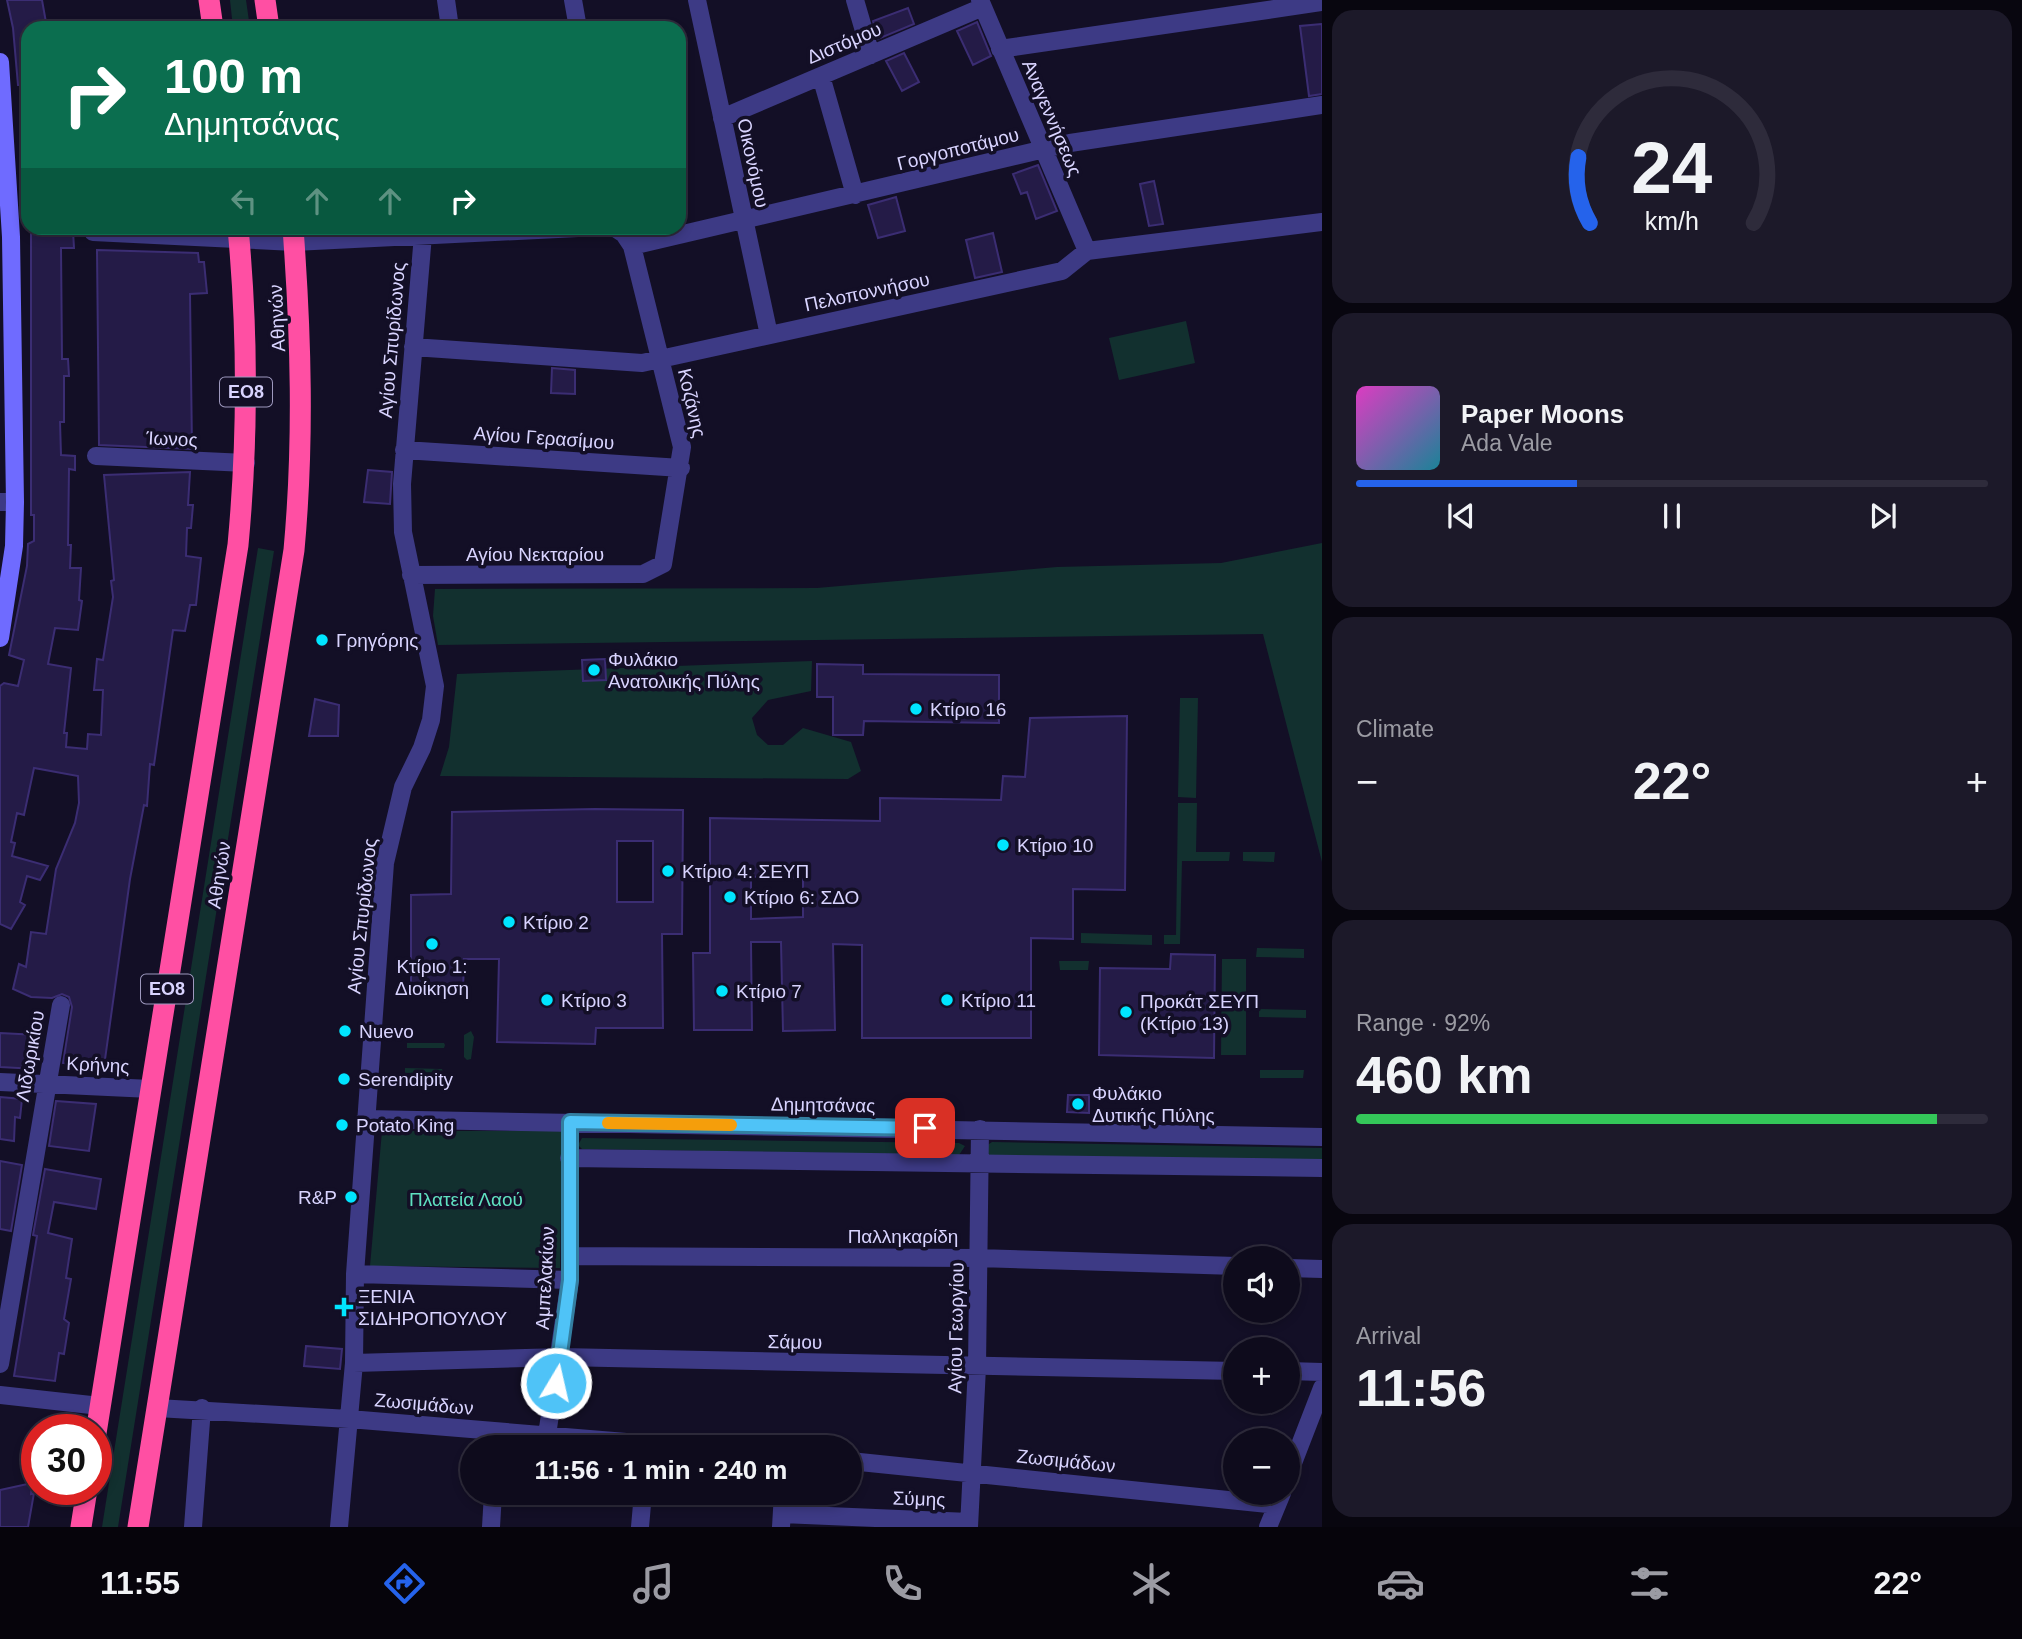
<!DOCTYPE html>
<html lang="en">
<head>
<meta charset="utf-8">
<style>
	:root { --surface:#0e0b1c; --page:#1c1929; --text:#f1f3f6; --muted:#9b9ba3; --line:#2e2b3b; --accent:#2563eb }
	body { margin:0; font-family:Arial,sans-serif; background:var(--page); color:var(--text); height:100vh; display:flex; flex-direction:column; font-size:26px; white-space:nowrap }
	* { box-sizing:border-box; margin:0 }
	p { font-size:23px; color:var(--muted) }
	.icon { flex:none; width:38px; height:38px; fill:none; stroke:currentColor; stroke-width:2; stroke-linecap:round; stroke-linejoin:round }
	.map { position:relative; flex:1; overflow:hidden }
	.panel { display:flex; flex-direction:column; gap:10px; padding:10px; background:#08060f; width:700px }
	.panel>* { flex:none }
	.guide { position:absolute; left:21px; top:21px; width:665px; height:214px; border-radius:21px; box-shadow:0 4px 10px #0003,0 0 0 2px var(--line); background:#0b6e4f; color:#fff; overflow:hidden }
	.tools { position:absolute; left:1223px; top:1246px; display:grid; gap:14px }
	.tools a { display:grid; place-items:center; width:77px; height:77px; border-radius:50%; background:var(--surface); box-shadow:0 4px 10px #0003,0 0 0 2px var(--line); font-size:35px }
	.speed { position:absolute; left:21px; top:1414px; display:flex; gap:14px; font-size:35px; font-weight:700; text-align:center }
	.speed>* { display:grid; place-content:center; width:91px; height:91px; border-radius:50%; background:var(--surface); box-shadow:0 4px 10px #0003,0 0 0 2px var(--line); line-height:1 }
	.speed .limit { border:10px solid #d22; background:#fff; color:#111 }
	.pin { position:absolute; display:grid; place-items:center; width:60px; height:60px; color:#fff; margin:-30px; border-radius:14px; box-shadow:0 4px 10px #0006 }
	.me { position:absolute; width:77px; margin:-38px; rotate:9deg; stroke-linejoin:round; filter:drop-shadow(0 0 5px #0008) }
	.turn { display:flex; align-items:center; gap:24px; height:147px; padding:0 28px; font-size:32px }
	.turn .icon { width:91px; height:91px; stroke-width:2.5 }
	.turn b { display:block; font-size:49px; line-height:60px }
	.lanes { display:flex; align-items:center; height:66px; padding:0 28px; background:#0003; justify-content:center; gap:35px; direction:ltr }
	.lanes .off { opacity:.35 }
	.big { font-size:52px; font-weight:800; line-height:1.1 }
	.panel .tile { flex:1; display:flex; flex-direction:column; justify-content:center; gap:10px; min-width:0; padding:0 24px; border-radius:21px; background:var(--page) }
	.panel .dial { align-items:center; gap:0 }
	.dial svg { height:182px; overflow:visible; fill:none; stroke:var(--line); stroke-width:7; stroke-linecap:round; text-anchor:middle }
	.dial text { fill:var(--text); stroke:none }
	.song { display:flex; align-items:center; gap:21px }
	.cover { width:84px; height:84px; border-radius:10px; background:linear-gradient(135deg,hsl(310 70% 55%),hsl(190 70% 35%)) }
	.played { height:7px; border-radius:4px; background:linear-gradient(90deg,var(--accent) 35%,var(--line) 35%) }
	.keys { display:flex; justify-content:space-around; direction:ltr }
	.heat { display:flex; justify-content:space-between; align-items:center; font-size:38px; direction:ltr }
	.charge { height:10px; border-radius:5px; background:linear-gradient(90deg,#34c759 92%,var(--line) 0) }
	.trip { position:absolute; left:460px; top:1435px; width:402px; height:70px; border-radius:35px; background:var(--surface); box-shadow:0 4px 10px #0003,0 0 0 2px var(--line); font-weight:800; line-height:70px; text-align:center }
	.dock { display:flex; height:112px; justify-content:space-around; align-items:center; background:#06040b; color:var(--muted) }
	.dock .icon { width:49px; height:49px }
	.dock .selected { color:var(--accent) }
	.dock b { font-size:32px; color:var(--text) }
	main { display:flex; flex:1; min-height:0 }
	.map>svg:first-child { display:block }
	.green { fill:#12302f }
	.building { fill:#241b47; stroke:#3b2d73; stroke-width:2; fill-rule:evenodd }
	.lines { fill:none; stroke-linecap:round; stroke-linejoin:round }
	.street { stroke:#3d3a85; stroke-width:18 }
	.secondary { stroke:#6f6bff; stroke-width:18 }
	.highway { stroke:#ff4fa3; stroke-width:21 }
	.route-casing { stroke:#337fa1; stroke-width:18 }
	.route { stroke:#4fc3f7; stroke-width:12 }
	.slow { stroke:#f59e0b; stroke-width:12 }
	.poi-dot { fill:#00e5ff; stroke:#130f26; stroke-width:2.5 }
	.labels { text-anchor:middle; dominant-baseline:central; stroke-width:7; stroke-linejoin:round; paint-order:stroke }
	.shield { fill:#130f26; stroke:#9e99be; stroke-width:2 }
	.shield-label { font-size:18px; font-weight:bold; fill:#d9d4ff }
	.street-label { font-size:19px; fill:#d9d4ff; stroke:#130f26 }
	.poi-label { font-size:19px; fill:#d9d4ff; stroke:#130f26; text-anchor:start }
	.park-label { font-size:19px; fill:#5fe0c0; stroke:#130f26 }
</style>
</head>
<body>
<main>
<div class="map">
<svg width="1322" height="1527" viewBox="0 0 1322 1527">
	<rect width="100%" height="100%" fill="#130f26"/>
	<path class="green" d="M 230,0 L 246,0 L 250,28 L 233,28 Z
		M 1186,321 L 1195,363 L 1119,380 L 1109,338 Z
		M 1322,543 L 1322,862 L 1263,634 L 438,645 L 433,616 L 435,589 L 817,588 L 1057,567 L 1221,563 Z
		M 258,548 L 274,551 L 118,1527 L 102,1527 Z
		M 812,661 L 811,691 L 768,700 L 752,718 L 757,735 L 768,745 L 783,745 L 803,728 L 851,742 L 861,771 L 848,779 L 440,776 L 449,747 L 457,674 Z
		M 1180,698 L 1198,698 L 1196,798 L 1178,797 Z
		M 1178,803 L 1197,803 L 1196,852 L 1230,852 L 1229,861 L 1182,861 L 1180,944 L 1164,944 L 1164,935 L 1176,935 Z
		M 1243,852 L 1275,852 L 1274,862 L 1243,861 Z
		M 1081,933 L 1152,935 L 1152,945 L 1081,943 Z
		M 1257,948 L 1304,949 L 1304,958 L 1256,957 Z
		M 1222,959 L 1246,959 L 1246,1055 L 1221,1055 Z
		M 1059,961 L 1089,961 L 1088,970 L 1060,970 Z
		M 1259,1009 L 1306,1010 L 1306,1018 L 1259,1017 Z
		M 471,1031 L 474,1037 L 471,1059 L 467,1060 L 464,1057 L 464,1035 Z
		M 407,1043 L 444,1043 L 445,1045 L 444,1048 L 407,1048 Z
		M 405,1068 L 442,1069 L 443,1072 L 405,1073 Z
		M 1260,1070 L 1304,1070 L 1303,1078 L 1260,1078 Z
		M 382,1131 L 562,1131 L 560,1268 L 370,1266 Z
		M 582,1138 L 959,1143 L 965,1146 L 959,1155 L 582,1149 L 578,1145 Z
		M 992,1142 L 1322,1148 L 1322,1161 L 992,1157 L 986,1153 L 986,1146 Z"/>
	<path class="building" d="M 7,0 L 42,0 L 47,28 L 28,28 L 28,85 L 18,85 L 13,28 Z
		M 908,8 L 914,24 L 878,39 L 873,21 Z
		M 977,22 L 991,56 L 973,65 L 957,31 Z
		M 1322,24 L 1322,94 L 1309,96 L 1300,26 Z
		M 904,53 L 919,82 L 902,91 L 886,61 Z
		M 1038,165 L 1057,211 L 1036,219 L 1027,192 L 1021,194 L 1013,174 Z
		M 1154,181 L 1163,224 L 1149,226 L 1140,184 Z
		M 896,197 L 905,231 L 878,238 L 868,205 Z
		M 73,231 L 74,248 L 61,248 L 62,359 L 68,359 L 69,376 L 64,376 L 64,422 L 60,422 L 61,455 L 75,456 L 75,470 L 69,469 L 68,545 L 71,545 L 70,568 L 81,568 L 79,600 L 82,601 L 78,630 L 55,628 L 48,664 L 71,668 L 64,733 L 67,733 L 66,747 L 87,749 L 88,734 L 101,735 L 103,690 L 94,690 L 97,659 L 103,660 L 113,597 L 111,581 L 114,580 L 104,475 L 190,472 L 188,505 L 193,505 L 191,528 L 187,528 L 186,556 L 201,558 L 196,605 L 190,605 L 185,631 L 173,630 L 154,765 L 150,764 L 147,806 L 144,805 L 130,879 L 103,1074 L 80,1071 L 81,1066 L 63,1063 L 72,1007 L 69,997 L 62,994 L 52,998 L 31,997 L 13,989 L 19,964 L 26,967 L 31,932 L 46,934 L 56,869 L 75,823 L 79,803 L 78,776 L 34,768 L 24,815 L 17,813 L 11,842 L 15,843 L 12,856 L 48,866 L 40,880 L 27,876 L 20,902 L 25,905 L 11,929 L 0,924 L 0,686 L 4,683 L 18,686 L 24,660 L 9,655 L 27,566 L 28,544 L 34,541 L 34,515 L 31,515 L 31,233 Z
		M 993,233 L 1002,272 L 975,278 L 966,240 Z
		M 97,250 L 198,253 L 199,262 L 204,262 L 207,293 L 190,294 L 192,449 L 99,445 Z
		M 552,368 L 575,370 L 575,394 L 551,393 Z
		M 368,470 L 392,472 L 390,504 L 364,502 Z
		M 605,659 L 606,680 L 583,681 L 582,660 Z
		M 817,664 L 863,665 L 863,674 L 999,675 L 999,723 L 864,721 L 863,735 L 833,735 L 833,697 L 817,697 Z
		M 315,699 L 339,705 L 338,736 L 309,736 Z
		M 1127,716 L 1125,890 L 1073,889 L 1073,939 L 1031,938 L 1031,1038 L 862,1038 L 862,945 L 833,944 L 835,1030 L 783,1031 L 781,942 L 751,942 L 752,1030 L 694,1030 L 693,953 L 710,953 L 710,818 L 880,821 L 880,798 L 1001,800 L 1003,776 L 1025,777 L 1030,718 ZM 766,876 L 803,879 L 803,917 L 751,919 L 751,877 Z
		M 595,809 L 683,810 L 682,934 L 662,934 L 663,1028 L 596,1028 L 595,1044 L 497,1042 L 499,959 L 464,959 L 463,991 L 411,993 L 411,895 L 451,894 L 452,812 ZM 617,841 L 653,841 L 653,902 L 617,902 Z
		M 1171,954 L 1215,955 L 1214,1058 L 1099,1055 L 1100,968 L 1170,969 Z
		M 0,1033 L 37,1035 L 36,1069 L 0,1067 Z
		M 1068,1095 L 1089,1095 L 1089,1113 L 1067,1112 Z
		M 0,1097 L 22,1099 L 20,1118 L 15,1117 L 14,1141 L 0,1139 Z
		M 56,1101 L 96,1104 L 89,1151 L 49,1146 Z
		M 0,1161 L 22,1165 L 11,1231 L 0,1229 Z
		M 45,1169 L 101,1179 L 96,1209 L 54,1202 L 48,1233 L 72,1239 L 66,1278 L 71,1279 L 64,1319 L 69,1323 L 64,1354 L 59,1353 L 55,1381 L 14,1376 L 37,1236 L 33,1235 Z
		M 306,1346 L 342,1349 L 340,1369 L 304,1366 Z
		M 32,1483 L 31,1494 L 34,1493 L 28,1527 L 0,1527 L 0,1490 Z"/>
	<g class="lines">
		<path class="street" d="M 446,0 L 450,28
			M 573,0 L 578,28
			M 697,0 L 769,335
			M 855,0 L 871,55
			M 980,0 L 1087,251
			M 1000,49 L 1322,2
			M 821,76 L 855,195
			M 722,118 L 983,7
			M 93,232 L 294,242 L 578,228
			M 632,246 L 1070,143 L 1322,105
			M 413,347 L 642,363 L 1062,271 L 1087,251 L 1322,222
			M 404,450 L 681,468
			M 96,456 L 246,463
			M 0,502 L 15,502
			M 411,575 L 643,574 L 663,564 L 682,447 L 632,246 L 624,234 L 615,228
			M 0,1082 L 151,1089
			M 365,1119 L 1322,1137
			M 569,1158 L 1322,1168
			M 570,1256 L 978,1258 L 1236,1266
			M 1288,1268 L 1322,1269
			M 355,1274 L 570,1280
			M 354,1363 L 561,1357 L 1236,1371
			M 0,1364 L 61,1005
			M 1288,1371 L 1322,1372
			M 0,1395 L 100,1406
			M 157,1408 L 349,1419 L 687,1447
			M 547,1435 L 570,1280 L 570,1122
			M 850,1461 L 1277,1505
			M 1288,1476 L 1322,1388
			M 782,1514 L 969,1522
			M 193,1527 L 202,1408
			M 339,1527 L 354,1363 L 355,1274 L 385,863 L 403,787 L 422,748 L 431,720 L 435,686 L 403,532 L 402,484 L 423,235
			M 491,1527 L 493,1493
			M 640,1527 L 643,1493
			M 781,1527 L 783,1493
			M 969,1527 L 977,1367 L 980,1129
			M 1268,1527 L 1282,1493"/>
		<path class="secondary" d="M 0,62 L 11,237 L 15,502 L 14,546 L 0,638"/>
		<path class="highway" d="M 209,0 L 213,28
			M 265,0 L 269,28
			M 96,1433 L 238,545 C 248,438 248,334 238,228
			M 81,1527 L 87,1489
			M 138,1527 L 294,550 C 304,441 301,336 293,228"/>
	</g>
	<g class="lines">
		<defs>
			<path id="route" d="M 556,1383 L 570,1280 L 570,1122 L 925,1128"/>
		</defs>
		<use href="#route" class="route-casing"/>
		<use href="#route" class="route"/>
		<path class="slow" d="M 608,1123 L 731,1125"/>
	</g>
	<g class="poi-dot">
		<circle cx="322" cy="640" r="7"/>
		<circle cx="594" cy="670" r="7"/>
		<circle cx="916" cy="709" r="7"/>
		<circle cx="1003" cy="845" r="7"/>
		<circle cx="668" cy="871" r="7"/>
		<circle cx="730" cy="897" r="7"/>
		<circle cx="509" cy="922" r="7"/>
		<circle cx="432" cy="944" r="7"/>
		<circle cx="722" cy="991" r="7"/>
		<circle cx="547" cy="1000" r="7"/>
		<circle cx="947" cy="1000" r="7"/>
		<circle cx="1126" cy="1012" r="7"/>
		<circle cx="345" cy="1031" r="7"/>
		<circle cx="344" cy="1079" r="7"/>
		<circle cx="1078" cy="1104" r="7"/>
		<circle cx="342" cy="1125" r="7"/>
		<circle cx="351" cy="1197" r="7"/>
		<path d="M340.5 1296.5h7v7h7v7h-7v7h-7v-7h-7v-7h7z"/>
	</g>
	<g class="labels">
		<g class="shield">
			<rect x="220" y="377.5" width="52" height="29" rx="5"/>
			<rect x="141" y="974.5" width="52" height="29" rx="5"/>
		</g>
		<g class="shield-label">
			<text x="246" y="392">ΕΟ8</text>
			<text x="167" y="989">ΕΟ8</text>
		</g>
		<g class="street-label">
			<text transform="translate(844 43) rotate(-23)">Διστόμου</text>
			<text transform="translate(1052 118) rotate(67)">Αναγεννήσεως</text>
			<text transform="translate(958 149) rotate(-14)">Γοργοποτάμου</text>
			<text transform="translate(753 163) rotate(78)">Οικονόμου</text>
			<text transform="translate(867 292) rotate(-12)">Πελοποννήσου</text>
			<text transform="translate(277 318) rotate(-93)">Αθηνών</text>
			<text transform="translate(392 340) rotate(-85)">Αγίου Σπυρίδωνος</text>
			<text transform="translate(692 403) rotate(77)">Κοζάνης</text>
			<text transform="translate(544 438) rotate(4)">Αγίου Γερασίμου</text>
			<text transform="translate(172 439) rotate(3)">Ίωνος</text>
			<text x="535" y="554">Αγίου Νεκταρίου</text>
			<text transform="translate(219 875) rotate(-81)">Αθηνών</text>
			<text transform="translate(362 916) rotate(-84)">Αγίου Σπυρίδωνος</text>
			<text transform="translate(30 1056) rotate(-80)">Λιδωρικίου</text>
			<text transform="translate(98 1065) rotate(3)">Κρήνης</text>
			<text transform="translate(823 1105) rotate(1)">Δημητσάνας</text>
			<text x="903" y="1236">Παλληκαρίδη</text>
			<text transform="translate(545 1278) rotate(-87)">Αμπελακίων</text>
			<text transform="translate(956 1328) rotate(-89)">Αγίου Γεωργίου</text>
			<text transform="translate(795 1342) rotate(1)">Σάμου</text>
			<text transform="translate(424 1404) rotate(5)">Ζωσιμάδων</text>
			<text transform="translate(1066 1461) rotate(6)">Ζωσιμάδων</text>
			<text transform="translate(919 1499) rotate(2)">Σύμης</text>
		</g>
		<g class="poi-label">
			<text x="336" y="640">Γρηγόρης</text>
			<text x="608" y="659">Φυλάκιο<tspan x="608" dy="22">Ανατολικής Πύλης</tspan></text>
			<text x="930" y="709">Κτίριο 16</text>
			<text x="1017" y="845">Κτίριο 10</text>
			<text x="682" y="871">Κτίριο 4: ΣΕΥΠ</text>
			<text x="744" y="897">Κτίριο 6: ΣΔΟ</text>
			<text x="523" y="922">Κτίριο 2</text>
			<text x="432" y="966" text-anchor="middle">Κτίριο 1:<tspan x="432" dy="22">Διοίκηση</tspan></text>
			<text x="736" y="991">Κτίριο 7</text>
			<text x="561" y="1000">Κτίριο 3</text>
			<text x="961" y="1000">Κτίριο 11</text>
			<text x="1140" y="1001">Προκάτ ΣΕΥΠ<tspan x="1140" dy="22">(Κτίριο 13)</tspan></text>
			<text x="359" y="1031">Nuevo</text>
			<text x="358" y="1079">Serendipity</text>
			<text x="1092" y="1093">Φυλάκιο<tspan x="1092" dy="22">Δυτικής Πύλης</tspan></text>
			<text x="356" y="1125">Potato King</text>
			<text x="337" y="1197" text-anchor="end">R&amp;P</text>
			<text x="358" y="1296">ΞΕΝΙΑ<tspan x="358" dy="22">ΣΙΔΗΡΟΠΟΥΛΟΥ</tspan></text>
		</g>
		<g class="park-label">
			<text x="466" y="1199">Πλατεία Λαού</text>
		</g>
	</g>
</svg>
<div class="tools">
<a><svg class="icon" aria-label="sound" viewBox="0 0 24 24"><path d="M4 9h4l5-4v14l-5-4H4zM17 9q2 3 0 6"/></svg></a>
<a>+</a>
<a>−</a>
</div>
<div class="speed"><div class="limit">30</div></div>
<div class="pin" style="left:925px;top:1128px;background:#d93025"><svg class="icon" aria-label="arrive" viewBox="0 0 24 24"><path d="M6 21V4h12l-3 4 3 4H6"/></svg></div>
<svg class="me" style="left:556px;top:1383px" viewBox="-20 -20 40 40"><circle r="17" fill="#4fc3f7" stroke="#fff" stroke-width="3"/><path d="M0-11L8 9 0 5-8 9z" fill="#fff"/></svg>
<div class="trip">11:56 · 1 min · 240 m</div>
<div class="guide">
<div class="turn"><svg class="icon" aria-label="right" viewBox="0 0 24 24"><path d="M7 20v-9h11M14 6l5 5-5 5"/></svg><div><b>100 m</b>Δημητσάνας</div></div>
<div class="lanes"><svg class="icon off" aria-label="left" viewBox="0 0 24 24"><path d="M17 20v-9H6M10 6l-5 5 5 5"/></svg><svg class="icon off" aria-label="ahead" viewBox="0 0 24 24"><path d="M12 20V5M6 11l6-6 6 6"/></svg><svg class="icon off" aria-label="ahead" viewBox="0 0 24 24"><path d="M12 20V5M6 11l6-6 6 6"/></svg><svg class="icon" aria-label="right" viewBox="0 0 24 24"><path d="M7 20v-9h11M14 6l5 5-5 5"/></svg></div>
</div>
</div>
<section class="panel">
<div class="tile dial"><svg viewBox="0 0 100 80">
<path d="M14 69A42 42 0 1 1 86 69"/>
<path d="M14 69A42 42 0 0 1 9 40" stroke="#2563eb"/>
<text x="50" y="56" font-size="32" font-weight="700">24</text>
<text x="50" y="72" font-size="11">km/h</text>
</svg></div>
<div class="tile">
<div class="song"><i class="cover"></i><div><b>Paper Moons</b><p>Ada Vale</p></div></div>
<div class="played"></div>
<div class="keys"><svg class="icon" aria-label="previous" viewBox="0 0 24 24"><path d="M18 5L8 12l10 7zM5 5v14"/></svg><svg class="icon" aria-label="pause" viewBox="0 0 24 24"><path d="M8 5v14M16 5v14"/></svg><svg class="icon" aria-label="next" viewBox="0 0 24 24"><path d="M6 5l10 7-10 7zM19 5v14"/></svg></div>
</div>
<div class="tile"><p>Climate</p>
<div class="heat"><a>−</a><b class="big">22°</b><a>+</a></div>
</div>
<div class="tile"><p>Range · 92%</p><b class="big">460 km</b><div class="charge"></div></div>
<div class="tile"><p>Arrival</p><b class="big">11:56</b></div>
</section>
</main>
<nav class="dock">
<b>11:55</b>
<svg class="icon selected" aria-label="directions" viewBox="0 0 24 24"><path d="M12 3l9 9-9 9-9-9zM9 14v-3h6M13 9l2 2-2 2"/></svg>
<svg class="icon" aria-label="music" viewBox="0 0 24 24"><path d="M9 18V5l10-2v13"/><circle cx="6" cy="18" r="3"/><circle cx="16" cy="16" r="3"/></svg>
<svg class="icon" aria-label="phone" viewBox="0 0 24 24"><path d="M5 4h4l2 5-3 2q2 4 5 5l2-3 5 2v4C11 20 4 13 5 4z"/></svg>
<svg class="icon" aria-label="climate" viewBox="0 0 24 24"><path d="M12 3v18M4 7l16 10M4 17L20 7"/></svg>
<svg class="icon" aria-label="car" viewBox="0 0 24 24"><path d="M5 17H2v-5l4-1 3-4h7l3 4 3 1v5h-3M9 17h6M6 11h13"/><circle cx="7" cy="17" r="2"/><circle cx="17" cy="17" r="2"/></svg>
<svg class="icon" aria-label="filters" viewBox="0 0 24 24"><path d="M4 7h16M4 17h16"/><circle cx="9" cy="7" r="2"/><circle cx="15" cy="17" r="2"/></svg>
<b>22°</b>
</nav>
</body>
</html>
